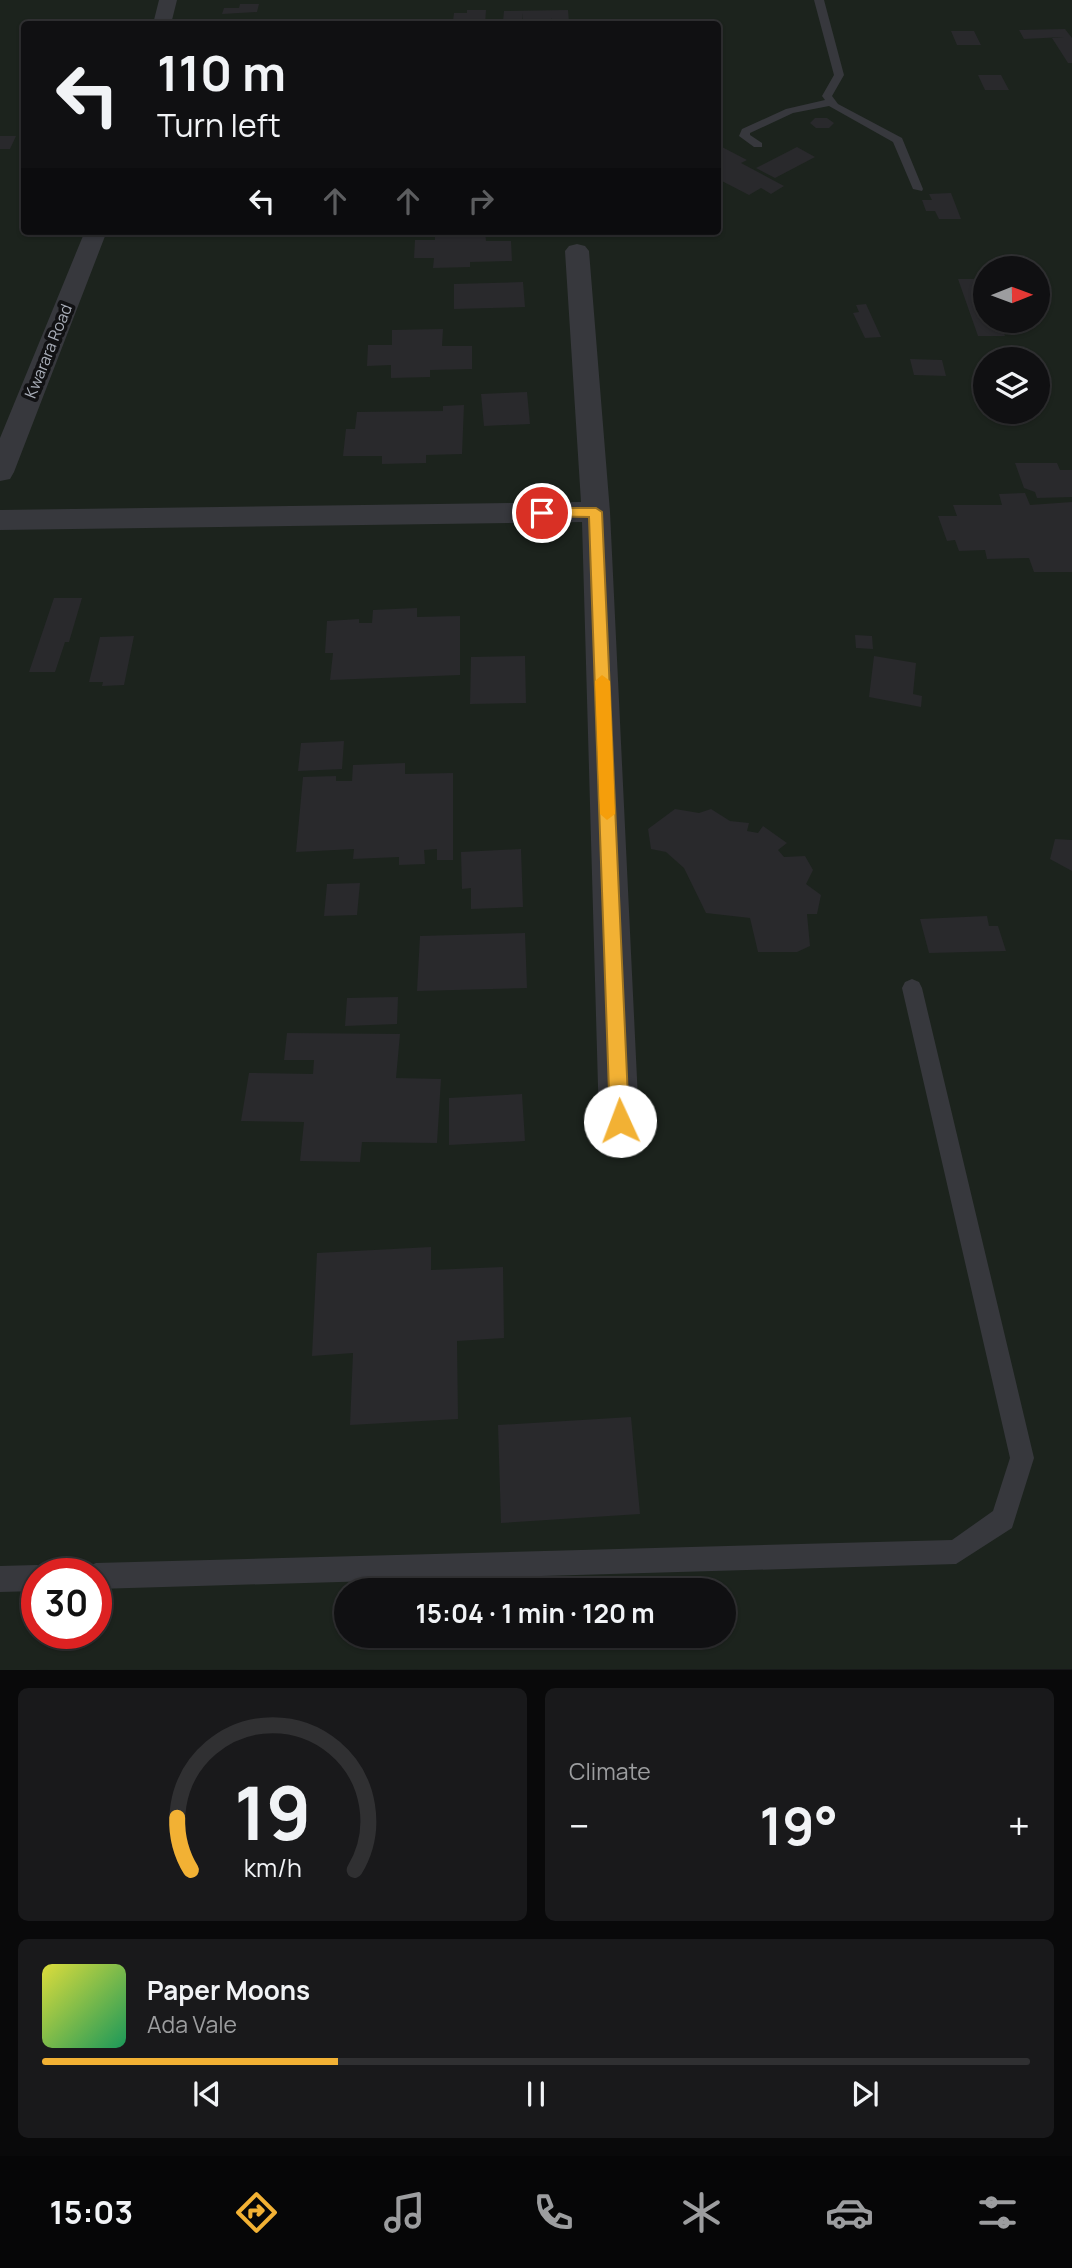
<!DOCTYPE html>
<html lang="en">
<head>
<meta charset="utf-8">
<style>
	:root { --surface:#101012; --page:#19191b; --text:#f1f3f6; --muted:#9c9d9f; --line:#303032; --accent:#f2b134 }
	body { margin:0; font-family:Manrope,sans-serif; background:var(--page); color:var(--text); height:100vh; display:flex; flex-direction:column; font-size:26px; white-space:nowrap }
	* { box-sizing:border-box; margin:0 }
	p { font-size:23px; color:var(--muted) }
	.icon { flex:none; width:38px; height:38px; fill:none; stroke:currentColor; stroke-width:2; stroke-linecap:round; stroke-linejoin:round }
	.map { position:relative; height:1670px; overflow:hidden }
	.side { display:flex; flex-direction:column; gap:18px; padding:18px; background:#09090a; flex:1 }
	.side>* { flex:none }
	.banner { position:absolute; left:21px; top:21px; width:700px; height:214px; border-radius:7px; box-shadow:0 2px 5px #0004,0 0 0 2px var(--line); background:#101012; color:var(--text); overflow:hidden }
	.needle { width:46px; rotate:89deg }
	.controls { position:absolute; left:973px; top:256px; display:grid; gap:14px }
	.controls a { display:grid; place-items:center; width:77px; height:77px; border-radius:50%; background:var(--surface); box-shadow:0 2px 5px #0004,0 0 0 2px var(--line); font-size:35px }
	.speed { position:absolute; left:21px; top:1558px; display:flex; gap:14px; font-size:35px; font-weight:700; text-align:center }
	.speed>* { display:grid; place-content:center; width:91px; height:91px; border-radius:50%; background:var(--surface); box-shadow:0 2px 5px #0004,0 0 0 2px var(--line); line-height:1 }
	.speed .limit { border:10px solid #d22; background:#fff; color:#111 }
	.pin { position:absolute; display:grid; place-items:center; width:60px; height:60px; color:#fff; margin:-30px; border:4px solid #fff; border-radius:50%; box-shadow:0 2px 7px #0007 }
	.me { position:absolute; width:77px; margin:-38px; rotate:358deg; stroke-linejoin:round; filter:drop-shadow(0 0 5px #0008) }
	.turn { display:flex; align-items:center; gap:24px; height:147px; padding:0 21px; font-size:32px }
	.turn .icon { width:91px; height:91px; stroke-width:2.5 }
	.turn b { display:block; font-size:49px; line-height:60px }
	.lanes { display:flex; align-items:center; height:66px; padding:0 21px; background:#0003; justify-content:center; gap:35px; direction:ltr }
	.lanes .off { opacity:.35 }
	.big { font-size:52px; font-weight:700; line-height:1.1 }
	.side .widget { flex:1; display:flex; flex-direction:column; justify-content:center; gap:10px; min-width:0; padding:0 24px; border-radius:10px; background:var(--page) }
	.side .dial { align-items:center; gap:0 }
	.dial svg { height:182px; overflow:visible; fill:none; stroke:var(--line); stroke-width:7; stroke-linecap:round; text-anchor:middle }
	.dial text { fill:var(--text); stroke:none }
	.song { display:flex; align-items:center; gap:21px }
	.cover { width:84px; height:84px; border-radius:10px; background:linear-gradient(135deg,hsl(60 70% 55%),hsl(150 70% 35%)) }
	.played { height:7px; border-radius:4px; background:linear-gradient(90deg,var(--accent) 30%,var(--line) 30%) }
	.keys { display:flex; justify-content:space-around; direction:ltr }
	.heat { display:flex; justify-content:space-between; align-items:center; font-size:38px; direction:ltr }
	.side .tiles { flex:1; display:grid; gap:18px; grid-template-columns:1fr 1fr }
	.widget:last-child { grid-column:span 2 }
	.trip { position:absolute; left:334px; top:1578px; width:402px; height:70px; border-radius:35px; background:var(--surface); box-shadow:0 2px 5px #0004,0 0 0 2px var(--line); font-weight:700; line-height:70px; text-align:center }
	.dock { display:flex; height:112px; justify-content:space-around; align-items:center; background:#060607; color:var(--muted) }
	.dock .icon { width:49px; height:49px }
	.dock .selected { color:var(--accent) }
	.dock b { font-size:32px; color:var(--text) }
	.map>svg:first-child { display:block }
	.green { fill:#1c231d; fill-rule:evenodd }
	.building { fill:#29292c }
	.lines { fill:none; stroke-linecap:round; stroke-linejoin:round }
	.service { fill:#37383d; fill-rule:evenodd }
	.minor { fill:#37383d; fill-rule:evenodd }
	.route { fill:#f2b134; stroke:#9d7322; stroke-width:2 }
	.slow { fill:#f59e0b }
	.labels { text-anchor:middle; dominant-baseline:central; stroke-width:7; stroke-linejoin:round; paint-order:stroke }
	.far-street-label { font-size:16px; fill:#a8adb8; stroke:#111113 }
</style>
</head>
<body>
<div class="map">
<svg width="1072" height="1670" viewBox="0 0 1072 1670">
	<rect width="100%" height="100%" fill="#161618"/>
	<path class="green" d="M 0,0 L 1072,0 L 1072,1669 L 0,1670 ZM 24,24 L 718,24 L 718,231 L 24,231 ZM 985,268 L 1038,268 L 1038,320 L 985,320 ZM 985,359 L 1038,359 L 1038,411 L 985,411 ZM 37,1573 L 96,1573 L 96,1633 L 37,1633 ZM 346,1591 L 724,1591 L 724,1636 L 346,1636 Z"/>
	<path class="building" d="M 240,4 L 259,4 L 257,12 L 222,14 L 224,8 L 239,8 Z
		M 467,10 L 486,10 L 485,24 L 453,21 L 454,13 L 467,13 Z
		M 568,10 L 569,22 L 553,22 L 551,18 L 552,24 L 523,24 L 522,13 L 522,24 L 503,22 L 504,11 Z
		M 1065,29 L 1072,38 L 1072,63 L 1068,63 L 1052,38 L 1064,37 L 1024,39 L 1019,30 Z
		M 951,31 L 974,31 L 981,45 L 957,45 Z
		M 978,75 L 1001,75 L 1009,90 L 985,90 Z
		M 815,118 L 827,118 L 834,123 L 829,128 L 816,128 L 810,123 Z
		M 0,136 L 16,136 L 10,149 L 0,149 Z
		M 722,147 L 747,160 L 741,163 L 784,186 L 771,194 L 761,188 L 749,195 L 718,179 L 718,150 Z
		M 797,147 L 815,157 L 775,178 L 756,168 Z
		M 951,193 L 961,219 L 939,219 L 935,211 L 926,211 L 922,200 L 932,200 L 929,194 Z
		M 435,231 L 485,231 L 486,241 L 511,241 L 512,261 L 470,262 L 470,267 L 433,268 L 434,258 L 414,258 L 415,240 L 435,240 Z
		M 958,279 L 983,279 L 985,320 L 999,320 L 1005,336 L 978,336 Z
		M 523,282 L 525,307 L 454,309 L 454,284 Z
		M 866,304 L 881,337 L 865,338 L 853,313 L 859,312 L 856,305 Z
		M 443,329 L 442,346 L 472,346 L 472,369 L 430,370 L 430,377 L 391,378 L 391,365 L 367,366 L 368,345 L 392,345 L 392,330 Z
		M 910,359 L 942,360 L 946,376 L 914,375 Z
		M 527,392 L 530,424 L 484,426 L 481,394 Z
		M 464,405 L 462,454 L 426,455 L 426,463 L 382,464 L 382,456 L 343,456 L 346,429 L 355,429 L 357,412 L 443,411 L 443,406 Z
		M 1015,463 L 1057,463 L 1060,470 L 1072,470 L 1072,497 L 1037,498 L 1035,492 L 1024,488 Z
		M 1025,493 L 1030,505 L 1072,502 L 1072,572 L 1034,572 L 1029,558 L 987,559 L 985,550 L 959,551 L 955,540 L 947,541 L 938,516 L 957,516 L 953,505 L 1002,505 L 999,494 Z
		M 54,598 L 82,598 L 69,642 L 65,642 L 55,672 L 29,672 Z
		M 417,608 L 417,617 L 460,616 L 460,675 L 330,680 L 333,653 L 325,653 L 327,621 L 359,619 L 359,623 L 372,623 L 373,610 Z
		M 855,635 L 872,636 L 873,649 L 856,648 Z
		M 134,636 L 124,685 L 102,686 L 103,682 L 89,682 L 100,637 Z
		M 525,656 L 526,703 L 470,704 L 471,657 Z
		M 874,656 L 916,663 L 913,694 L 922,696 L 921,707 L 869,697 Z
		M 344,741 L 342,769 L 298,771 L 301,743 Z
		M 405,763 L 405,774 L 453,773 L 453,860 L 437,860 L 437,849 L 424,850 L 425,864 L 399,865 L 399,857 L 353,859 L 354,849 L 296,852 L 303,777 L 336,776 L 336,781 L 352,781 L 353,765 Z
		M 675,809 L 699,813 L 711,809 L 730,821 L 749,823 L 747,831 L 758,833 L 763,826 L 787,843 L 778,850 L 784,857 L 805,856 L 813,870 L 806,884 L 821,895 L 817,914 L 807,914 L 810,946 L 797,952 L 758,952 L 750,918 L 706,913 L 684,868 L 666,852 L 651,849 L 648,829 Z
		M 1055,839 L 1072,840 L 1072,871 L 1050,859 Z
		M 521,849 L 523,907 L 471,909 L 471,888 L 462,889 L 461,852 Z
		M 360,883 L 357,915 L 324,916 L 327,884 Z
		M 987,916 L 989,926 L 998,926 L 1006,951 L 929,953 L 920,919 Z
		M 525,933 L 527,988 L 417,991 L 420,936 Z
		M 398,997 L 397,1024 L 345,1026 L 347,998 Z
		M 287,1033 L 400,1034 L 396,1078 L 441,1079 L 437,1143 L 362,1142 L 360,1162 L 300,1161 L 304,1122 L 241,1121 L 249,1073 L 313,1074 L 314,1060 L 284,1060 Z
		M 522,1094 L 525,1141 L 449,1145 L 449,1098 Z
		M 431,1247 L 431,1270 L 503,1267 L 504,1338 L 457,1341 L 458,1419 L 350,1425 L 353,1353 L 312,1356 L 317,1253 Z
		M 631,1417 L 640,1514 L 501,1523 L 498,1425 Z"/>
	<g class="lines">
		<path class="service" d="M 814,0 L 824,0 L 844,75 L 832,96 L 838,104 L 902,138 L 923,189 L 922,191 L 913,189 L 893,142 L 829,106 L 793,113 L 750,133 L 750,135 L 762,143 L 762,147 L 754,147 L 739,136 L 742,129 L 786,109 L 825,100 L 822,96 L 834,75 Z
			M 912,979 L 919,982 L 922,988 L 1034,1458 L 1012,1528 L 956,1564 L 96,1589 L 96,1573 L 85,1573 L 87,1567 L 96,1563 L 952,1540 L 993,1511 L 1010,1458 L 902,988 L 905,982 Z
			M 37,1565 L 46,1569 L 48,1573 L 37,1573 L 37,1591 L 0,1592 L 0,1566 Z"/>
		<path class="minor" d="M 159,0 L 177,0 L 171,24 L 153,24 Z
			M 85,231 L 107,231 L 14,472 L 10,479 L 0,481 L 0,438 Z
			M 577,244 L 585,246 L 589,251 L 610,512 L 639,1121 L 633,1135 L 619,1141 L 605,1135 L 599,1121 L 582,522 L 0,530 L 0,510 L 581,502 L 565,251 L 569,246 Z"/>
	</g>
	<path class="route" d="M 542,508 L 596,508 L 602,512 L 629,1121 L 626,1128 L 620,1131 L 613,1128 L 610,1121 L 589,517 L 537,516 L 535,513 Z"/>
	<path class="slow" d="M 602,675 L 610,681 L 615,814 L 607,820 L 600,814 L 595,681 Z"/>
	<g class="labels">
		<g class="far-street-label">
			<text transform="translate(48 351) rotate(-68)">Kwarara Road</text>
		</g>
	</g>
</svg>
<div class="controls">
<a><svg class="needle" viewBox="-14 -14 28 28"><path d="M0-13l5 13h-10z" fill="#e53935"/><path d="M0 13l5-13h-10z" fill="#9c9d9f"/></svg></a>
<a><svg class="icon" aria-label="layers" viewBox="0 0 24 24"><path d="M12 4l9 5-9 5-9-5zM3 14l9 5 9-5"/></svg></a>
</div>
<div class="speed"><div class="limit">30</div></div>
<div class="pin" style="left:542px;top:513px;background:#d93025"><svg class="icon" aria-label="arrive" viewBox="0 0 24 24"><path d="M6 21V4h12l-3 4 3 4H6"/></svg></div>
<svg class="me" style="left:620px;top:1121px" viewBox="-20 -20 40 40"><circle r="19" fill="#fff"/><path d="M0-13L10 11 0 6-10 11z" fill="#f2b134"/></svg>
<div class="trip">15:04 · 1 min · 120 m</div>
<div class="banner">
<div class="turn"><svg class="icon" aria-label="left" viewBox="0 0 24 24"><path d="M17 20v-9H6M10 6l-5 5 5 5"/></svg><div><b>110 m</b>Turn left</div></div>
<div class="lanes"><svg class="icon" aria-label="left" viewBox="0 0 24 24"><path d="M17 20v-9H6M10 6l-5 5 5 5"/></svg><svg class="icon off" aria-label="ahead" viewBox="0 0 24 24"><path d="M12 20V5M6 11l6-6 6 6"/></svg><svg class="icon off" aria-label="ahead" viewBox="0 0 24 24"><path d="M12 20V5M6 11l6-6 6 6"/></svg><svg class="icon off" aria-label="right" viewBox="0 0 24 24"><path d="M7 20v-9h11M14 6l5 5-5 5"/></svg></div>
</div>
</div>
<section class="side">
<div class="tiles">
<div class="widget dial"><svg viewBox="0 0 100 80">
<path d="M14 69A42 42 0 1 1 86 69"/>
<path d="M14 69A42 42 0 0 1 8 46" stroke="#f2b134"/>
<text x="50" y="56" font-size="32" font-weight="700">19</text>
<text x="50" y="72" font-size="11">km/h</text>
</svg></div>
<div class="widget"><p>Climate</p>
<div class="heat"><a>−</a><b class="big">19°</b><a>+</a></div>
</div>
<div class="widget">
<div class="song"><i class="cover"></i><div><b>Paper Moons</b><p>Ada Vale</p></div></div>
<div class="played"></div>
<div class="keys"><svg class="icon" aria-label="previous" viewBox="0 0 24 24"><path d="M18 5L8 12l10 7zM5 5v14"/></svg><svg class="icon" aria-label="pause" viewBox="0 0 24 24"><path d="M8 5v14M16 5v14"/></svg><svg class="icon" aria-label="next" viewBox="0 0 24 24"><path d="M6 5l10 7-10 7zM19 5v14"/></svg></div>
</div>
</div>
</section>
<nav class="dock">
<b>15:03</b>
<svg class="icon selected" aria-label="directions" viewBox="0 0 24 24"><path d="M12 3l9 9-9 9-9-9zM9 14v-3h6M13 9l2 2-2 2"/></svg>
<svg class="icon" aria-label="music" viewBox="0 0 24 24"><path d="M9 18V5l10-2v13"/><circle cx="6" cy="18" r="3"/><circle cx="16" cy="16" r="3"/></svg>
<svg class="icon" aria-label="phone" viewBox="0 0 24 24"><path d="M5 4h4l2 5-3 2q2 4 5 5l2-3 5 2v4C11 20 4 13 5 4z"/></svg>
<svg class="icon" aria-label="climate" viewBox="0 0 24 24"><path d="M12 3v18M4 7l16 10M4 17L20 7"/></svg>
<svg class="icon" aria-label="car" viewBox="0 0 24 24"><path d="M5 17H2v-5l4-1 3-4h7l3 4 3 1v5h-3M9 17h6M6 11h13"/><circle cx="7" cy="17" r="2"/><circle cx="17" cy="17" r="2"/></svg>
<svg class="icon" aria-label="filters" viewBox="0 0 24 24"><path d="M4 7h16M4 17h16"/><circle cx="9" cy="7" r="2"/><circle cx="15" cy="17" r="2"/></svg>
</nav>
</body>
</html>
